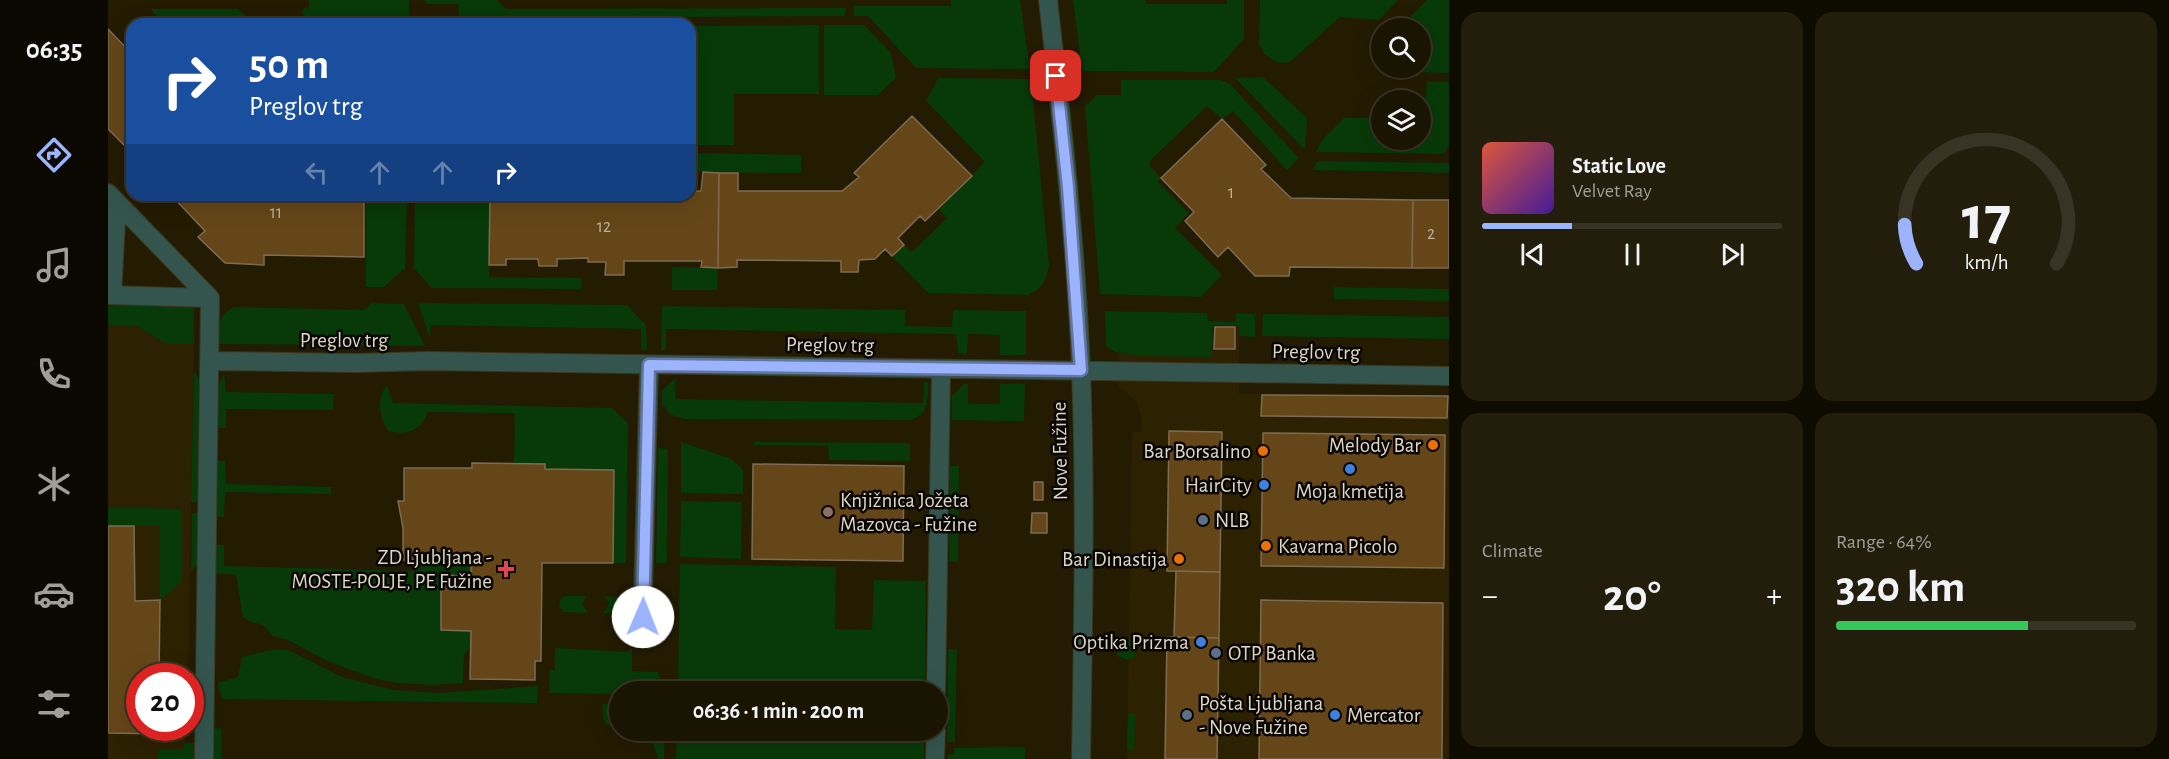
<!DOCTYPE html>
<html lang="en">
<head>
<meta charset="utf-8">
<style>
	:root { --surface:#1a1402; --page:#231d0c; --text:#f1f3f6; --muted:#9f9e99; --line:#383324; --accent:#9bb4fd }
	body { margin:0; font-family:"Alegreya Sans",sans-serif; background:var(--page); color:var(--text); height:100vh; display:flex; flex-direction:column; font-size:22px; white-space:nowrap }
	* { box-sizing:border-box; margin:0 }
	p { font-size:20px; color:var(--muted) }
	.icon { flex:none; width:33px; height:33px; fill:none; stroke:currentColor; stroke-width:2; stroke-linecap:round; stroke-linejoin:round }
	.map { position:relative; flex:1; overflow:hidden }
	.sheet { display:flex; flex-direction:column; gap:12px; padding:12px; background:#0e0b01; width:720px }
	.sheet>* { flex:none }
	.hud { position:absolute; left:18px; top:18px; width:570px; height:183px; border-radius:18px; box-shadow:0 6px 24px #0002,0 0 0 2px var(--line); background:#1a4fa0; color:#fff; overflow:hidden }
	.buttons { position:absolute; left:1263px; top:18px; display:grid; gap:12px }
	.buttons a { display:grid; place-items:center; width:60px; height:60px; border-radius:50%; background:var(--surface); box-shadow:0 6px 24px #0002,0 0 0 2px var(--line); font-size:30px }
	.speed { position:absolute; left:18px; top:663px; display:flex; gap:12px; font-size:30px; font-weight:700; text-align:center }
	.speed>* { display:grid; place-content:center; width:78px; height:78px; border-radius:50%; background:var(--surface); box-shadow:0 6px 24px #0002,0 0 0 2px var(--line); line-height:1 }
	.speed .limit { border:9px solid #d22; background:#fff; color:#111 }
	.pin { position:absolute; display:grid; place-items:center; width:51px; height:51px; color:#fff; margin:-26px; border-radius:12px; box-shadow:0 3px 9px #0006 }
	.me { position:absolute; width:66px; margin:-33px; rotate:1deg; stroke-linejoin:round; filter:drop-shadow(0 0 4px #0008) }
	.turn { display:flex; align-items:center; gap:21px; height:126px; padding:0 24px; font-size:27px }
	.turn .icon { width:78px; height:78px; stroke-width:2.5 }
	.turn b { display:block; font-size:42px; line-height:51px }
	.lanes { display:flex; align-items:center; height:57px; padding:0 24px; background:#0003; justify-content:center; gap:30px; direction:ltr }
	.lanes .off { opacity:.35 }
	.big { font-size:45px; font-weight:700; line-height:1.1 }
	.sheet .tile { flex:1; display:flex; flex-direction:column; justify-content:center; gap:9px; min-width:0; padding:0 21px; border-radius:18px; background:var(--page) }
	.sheet .dial { align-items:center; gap:0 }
	.dial svg { height:156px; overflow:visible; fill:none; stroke:var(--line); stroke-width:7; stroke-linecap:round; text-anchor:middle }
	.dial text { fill:var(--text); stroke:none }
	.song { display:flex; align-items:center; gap:18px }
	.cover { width:72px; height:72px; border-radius:9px; background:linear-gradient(135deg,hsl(10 70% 55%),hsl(260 70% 35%)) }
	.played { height:6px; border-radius:3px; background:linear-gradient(90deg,var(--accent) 30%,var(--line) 30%) }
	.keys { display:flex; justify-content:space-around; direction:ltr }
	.heat { display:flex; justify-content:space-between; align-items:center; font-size:33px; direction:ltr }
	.charge { height:9px; border-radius:4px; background:linear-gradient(90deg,#34c759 64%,var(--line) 0) }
	.sheet .tiles { flex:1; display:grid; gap:12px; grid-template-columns:repeat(2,1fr) }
	.trip { position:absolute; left:501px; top:681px; width:339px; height:60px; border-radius:30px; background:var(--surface); box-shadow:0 6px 24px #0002,0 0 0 2px var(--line); font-weight:700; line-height:60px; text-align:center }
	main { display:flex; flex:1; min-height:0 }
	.tab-bar { display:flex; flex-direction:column; width:108px; justify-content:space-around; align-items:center; background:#0a0801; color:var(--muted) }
	.tab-bar .icon { width:42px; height:42px }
	.tab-bar .selected { color:var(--accent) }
	.tab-bar b { font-size:27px; color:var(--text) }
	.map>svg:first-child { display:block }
	.built { fill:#2c2100 }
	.green { fill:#083908 }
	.building { fill:#644618; stroke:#7e6b53; stroke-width:1.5 }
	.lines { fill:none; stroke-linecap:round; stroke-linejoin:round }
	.minor-casing { stroke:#3d351e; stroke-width:20 }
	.minor { stroke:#33554d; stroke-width:18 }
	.route-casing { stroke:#6575a4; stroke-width:15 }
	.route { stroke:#9bb4fd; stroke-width:10 }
	.food-dot { fill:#e8710a; stroke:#090601; stroke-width:2 }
	.shop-dot { fill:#3f7fe0; stroke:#090601; stroke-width:2 }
	.education-dot { fill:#8d6e63; stroke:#090601; stroke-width:2 }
	.service-dot { fill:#5c6f8a; stroke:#090601; stroke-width:2 }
	.health-dot { fill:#e0444e; stroke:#090601; stroke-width:2 }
	.labels { text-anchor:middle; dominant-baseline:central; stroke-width:5; stroke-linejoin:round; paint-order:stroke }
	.number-label { font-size:18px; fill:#bdb29b }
	.street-label { font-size:21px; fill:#dbd6c7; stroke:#090601 }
	.poi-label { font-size:21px; fill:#dbd6c7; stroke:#090601; text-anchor:end }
</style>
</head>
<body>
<main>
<nav class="tab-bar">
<b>06:35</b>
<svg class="icon selected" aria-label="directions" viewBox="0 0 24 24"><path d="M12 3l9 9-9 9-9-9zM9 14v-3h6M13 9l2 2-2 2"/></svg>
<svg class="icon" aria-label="music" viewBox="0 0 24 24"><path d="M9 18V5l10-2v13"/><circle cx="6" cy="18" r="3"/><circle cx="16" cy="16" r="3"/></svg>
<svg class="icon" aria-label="phone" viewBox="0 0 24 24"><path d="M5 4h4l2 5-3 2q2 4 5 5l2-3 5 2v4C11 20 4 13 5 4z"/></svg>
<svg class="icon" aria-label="climate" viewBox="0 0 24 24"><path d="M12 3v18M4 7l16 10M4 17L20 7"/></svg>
<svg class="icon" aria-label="car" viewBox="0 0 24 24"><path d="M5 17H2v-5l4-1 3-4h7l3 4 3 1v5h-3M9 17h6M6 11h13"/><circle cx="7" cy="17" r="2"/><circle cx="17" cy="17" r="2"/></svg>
<svg class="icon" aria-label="filters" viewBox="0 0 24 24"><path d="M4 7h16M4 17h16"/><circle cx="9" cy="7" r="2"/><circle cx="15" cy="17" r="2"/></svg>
</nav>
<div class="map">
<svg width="1341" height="759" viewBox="0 0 1341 759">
	<rect width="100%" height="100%" fill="#231b02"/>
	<path class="built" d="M 0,325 L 27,325 L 59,344 L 86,344 L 80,676 L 32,676 L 32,728 L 78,728 L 77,743 L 74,749 L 51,749 L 49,759 L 0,759 Z
		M 1105,325 L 1131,325 L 1131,394 L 1341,396 L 1341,759 L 1019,759 L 1024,432 L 1033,432 L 1034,419 L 1028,400 L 1011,387 L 1010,352 L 1104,357 Z"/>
	<path class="green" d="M 201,0 L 301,0 L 301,24 L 206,24 L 193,12 L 198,7 L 201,9 Z
		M 316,0 L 389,0 L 398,9 L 738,8 L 737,16 L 351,18 L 350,4 L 319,4 Z
		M 843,0 L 912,0 L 922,69 L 808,68 L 760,16 L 746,16 L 746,6 L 843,6 Z
		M 965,0 L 1038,0 L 1038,4 L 1119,4 L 1119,0 L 1136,0 L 1136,39 L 1106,72 L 974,71 Z
		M 1152,0 L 1290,0 L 1271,20 L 1232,17 L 1182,62 L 1170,63 L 1156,54 L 1151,44 Z
		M 1319,0 L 1341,0 L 1341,73 L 1301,72 L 1301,68 L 1312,68 L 1312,28 L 1302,28 L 1303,16 Z
		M 42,9 L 130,9 L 145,24 L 56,24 Z
		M 711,25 L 711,94 L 626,94 L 626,145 L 582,145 L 582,26 Z
		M 716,25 L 756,25 L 783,53 L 788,78 L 770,95 L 716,95 Z
		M 1155,77 L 1199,118 L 1197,150 L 1127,78 Z
		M 830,78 L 923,79 L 941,265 C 939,280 934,289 920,295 L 820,293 L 784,256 L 796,245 L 804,252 L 839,218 L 831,209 L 877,162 L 818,101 Z
		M 1013,80 L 1112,80 L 1122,84 L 1191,158 L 1179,170 L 1125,111 L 1114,119 L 1099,106 L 1042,161 L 1042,166 L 1053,178 L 1050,182 L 1081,213 L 1067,228 L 1114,275 L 1093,297 L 992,294 L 977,106 L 989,95 L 1013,95 Z
		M 1319,81 L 1341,82 L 1341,145 L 1336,154 L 1208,152 L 1214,140 L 1236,118 L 1273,118 L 1274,140 L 1312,140 L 1312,100 L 1300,100 L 1300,97 L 1318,98 Z
		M 582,153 L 693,155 L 693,173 L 582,172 Z
		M 1209,161 L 1341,163 L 1341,173 L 1205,170 Z
		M 258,195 L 299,195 L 297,268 L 276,287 L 258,287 Z
		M 307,195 L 382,195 L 381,277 L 473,278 L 473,289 L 324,288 L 306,268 Z
		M 564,267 L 610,268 L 609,290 L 564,290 Z
		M 1226,287 L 1341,289 L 1341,301 L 1226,299 Z
		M 0,303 L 86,305 L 86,344 L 59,344 L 27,325 L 0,325 Z
		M 263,303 L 296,304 L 317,346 L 109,344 C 110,326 109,316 126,307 L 256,310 Z
		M 310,303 L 519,305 L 538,325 L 539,350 L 533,350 L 533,329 L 323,325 L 322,339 Z
		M 554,306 L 797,310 L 797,326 L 844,327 L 845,310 L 918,311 L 918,355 L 892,355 L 892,335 L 860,334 L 859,354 L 850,353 L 848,334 L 558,329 L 558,350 L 553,350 Z
		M 997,311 L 1099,313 L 1100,321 L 1127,322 L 1128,313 L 1147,314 L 1147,337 L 1131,336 L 1131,325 L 1105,325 L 1104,357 L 1032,356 L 1007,352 L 998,346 Z
		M 1155,314 L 1341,317 L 1341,339 L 1154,336 Z
		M 86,371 L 91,379 L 90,502 L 83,502 Z
		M 116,372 L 118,392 L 226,394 L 225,410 L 118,409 L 118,428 L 107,428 L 108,393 Z
		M 567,379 L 567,399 L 815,403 L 816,382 L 820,382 C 820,400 821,413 803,420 L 577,419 L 563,415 L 554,404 L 554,390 Z
		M 856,384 L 860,384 L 860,404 L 892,404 L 892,384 L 917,384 L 916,421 L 844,420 L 844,396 Z
		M 279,385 L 285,403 L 504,408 L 520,423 L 518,563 L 505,563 L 506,470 L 437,469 L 437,464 L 406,463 L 407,413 L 320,412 C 313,430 300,436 281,431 C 271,419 268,398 279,385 Z
		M 573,442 L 624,459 L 635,470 L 635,494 L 573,493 Z
		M 646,442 L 802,443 L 802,461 L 721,460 L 720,446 L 646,445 Z
		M 550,448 L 560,449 L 559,563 L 548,563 Z
		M 106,461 L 117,461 L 118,484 L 223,487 L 223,494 L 117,492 L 116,517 L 106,516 Z
		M 842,466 L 851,466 L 850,562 L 841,561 Z
		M 573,501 L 634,502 L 633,559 L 572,557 Z
		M 0,507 L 73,509 L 73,582 L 52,600 L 52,526 L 0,526 Z
		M 84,513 L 90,513 L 89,565 L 83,571 Z
		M 105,545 L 116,545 L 116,566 L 305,571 L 305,561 L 363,561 L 363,576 L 333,576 L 333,630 L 363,631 L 363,646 L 356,655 L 355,683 L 325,685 L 289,683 L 265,678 L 219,661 L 180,640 L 165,636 L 155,625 L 143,622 L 135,617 L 128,575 L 105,573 Z
		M 572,564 L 728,567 L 727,629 L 764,630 L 766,580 L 818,581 L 817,691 L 570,691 Z
		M 457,596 L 478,596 L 474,604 L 480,613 L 455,612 L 451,606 L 453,598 Z
		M 496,596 L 522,598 L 524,602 L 523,611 L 517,614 L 495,613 L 501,604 Z
		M 1027,639 L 1027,657 L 1020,660 L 1009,656 L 1009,642 Z
		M 447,648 L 519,652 L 524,648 L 524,671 L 550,672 L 556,691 L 512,692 L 511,694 L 441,693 L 442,670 L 447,670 Z
		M 166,649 L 180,650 L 234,677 L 285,690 L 331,693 L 430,686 L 429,703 L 114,699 L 109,683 L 130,677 L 134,657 Z
		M 840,649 L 849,649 L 847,742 L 839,742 Z
		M 495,704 L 511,704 L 511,726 L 499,725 L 495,719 Z
		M 1020,714 L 1027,714 L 1026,749 L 1019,749 Z
		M 113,728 L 113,759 L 103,759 L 103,729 Z
		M 532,731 L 557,731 L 556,759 L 551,759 L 543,740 Z
		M 569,731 L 816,731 L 816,759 L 568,759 Z
		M 77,743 L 87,743 L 87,759 L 49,759 L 51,749 L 74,749 Z
		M 917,747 L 917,759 L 839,759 L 839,754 L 846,754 L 846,748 Z"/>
	<path class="building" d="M 0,29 L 24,54 L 24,140 L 17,146 L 0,129 Z
		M 804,116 L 864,176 L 817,221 L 812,216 L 790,238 L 796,245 L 784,256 L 777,249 L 767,259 L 751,260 L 750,272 L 733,272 L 733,261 L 629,260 L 629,267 L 610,268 L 611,173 L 630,173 L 630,191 L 734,191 L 751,177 L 746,173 Z
		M 1114,119 L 1158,165 L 1153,169 L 1183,198 L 1305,200 L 1304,268 L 1182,267 L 1181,276 L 1147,276 L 1120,247 L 1110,257 L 1077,221 L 1086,212 L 1053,178 Z
		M 595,172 L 611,173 L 610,268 L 593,267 L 594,261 L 516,261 L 516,275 L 497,275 L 498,262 L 480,262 L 480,258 L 449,259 L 449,266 L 431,266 L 430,259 L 398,259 L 398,265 L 381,265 L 382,195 L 582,195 L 582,191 L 593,191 Z
		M 63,195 L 256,195 L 256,257 L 156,255 L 156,265 L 117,263 L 90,237 L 97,231 Z
		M 1305,200 L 1341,200 L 1341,268 L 1304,268 Z
		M 1107,327 L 1127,327 L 1127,349 L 1106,349 Z
		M 1154,395 L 1340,396 L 1339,418 L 1153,416 Z
		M 1061,431 L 1114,432 L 1112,572 L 1059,571 Z
		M 1155,433 L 1337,435 L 1336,568 L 1153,566 Z
		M 364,463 L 437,464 L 437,469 L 506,470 L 505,563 L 434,563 L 433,661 L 427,661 L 427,680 L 362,679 L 363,631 L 333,630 L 333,575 L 363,576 L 363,561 L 295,560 L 295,528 L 290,501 L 296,501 L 296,468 L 364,468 Z
		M 645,464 L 796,466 L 795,561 L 644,559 Z
		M 926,482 L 935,482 L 935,500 L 926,500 Z
		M 924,513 L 939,513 L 939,533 L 923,533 Z
		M 0,526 L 26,526 L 27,601 L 52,600 L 51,676 L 32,676 L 32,728 L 64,728 L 55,734 L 0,733 Z
		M 1068,571 L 1112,572 L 1111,638 L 1066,637 Z
		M 1153,600 L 1335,603 L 1334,759 L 1151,759 Z
		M 1059,637 L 1111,638 L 1109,759 L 1057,759 Z"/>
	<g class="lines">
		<defs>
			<path id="minor" d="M 940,0 C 954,123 968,246 973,370 C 978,499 975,629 973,759
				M 0,193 L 102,298 L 96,759
				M 0,295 L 102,298
				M 4,295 L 9,202
				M 103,361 L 249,363 L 320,361 L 1341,376
				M 534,634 L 541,365
				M 828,692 L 833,369
				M 827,759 L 828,730"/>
		</defs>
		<use href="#minor" class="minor-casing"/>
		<use href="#minor" class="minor"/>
	</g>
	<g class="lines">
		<defs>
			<path id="route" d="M 535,617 L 541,365 L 973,370 L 960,187 L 948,76"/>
		</defs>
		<use href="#route" class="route-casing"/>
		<use href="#route" class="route"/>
	</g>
	<g class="food-dot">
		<circle cx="1325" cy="445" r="6"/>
		<circle cx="1155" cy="451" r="6"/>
		<circle cx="1158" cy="546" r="6"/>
		<circle cx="1071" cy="559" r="6"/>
	</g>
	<g class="shop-dot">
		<circle cx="1242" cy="469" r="6"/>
		<circle cx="1156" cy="485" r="6"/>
		<circle cx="1093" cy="642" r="6"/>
		<circle cx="1227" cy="715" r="6"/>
	</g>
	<circle class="education-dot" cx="720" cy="512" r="6"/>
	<g class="service-dot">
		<circle cx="1095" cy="520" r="6"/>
		<circle cx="1108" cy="653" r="6"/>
		<circle cx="1079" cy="715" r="6"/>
	</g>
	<path class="health-dot" d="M395 560h6v6h6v6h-6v6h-6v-6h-6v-6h6z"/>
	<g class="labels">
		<g class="number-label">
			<text x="1123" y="193">1</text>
			<text x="168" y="213">11</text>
			<text x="496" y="227">12</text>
			<text x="1323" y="234">2</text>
		</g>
		<g class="street-label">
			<text x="236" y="340">Preglov trg</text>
			<text transform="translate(722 345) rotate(1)">Preglov trg</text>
			<text transform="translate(1208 352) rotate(1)">Preglov trg</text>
			<text transform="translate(952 451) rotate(-91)">Nove Fužine</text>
		</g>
		<g class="poi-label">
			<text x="1313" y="445">Melody Bar</text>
			<text x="1143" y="451">Bar Borsalino</text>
			<text x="1144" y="485">HairCity</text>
			<text x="1242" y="491" text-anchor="middle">Moja kmetija</text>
			<text x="732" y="500" text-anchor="start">Knjižnica Jožeta<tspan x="732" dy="24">Mazovca - Fužine</tspan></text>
			<text x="1107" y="520" text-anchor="start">NLB</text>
			<text x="1170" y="546" text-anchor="start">Kavarna Picolo</text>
			<text x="384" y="557">ZD Ljubljana -<tspan x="384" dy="24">MOSTE-POLJE, PE Fužine</tspan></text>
			<text x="1059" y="559">Bar Dinastija</text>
			<text x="1081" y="642">Optika Prizma</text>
			<text x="1120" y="653" text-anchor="start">OTP Banka</text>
			<text x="1091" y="703" text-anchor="start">Pošta Ljubljana<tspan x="1091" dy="24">- Nove Fužine</tspan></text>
			<text x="1239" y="715" text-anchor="start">Mercator</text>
		</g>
	</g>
</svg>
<div class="buttons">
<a><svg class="icon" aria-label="search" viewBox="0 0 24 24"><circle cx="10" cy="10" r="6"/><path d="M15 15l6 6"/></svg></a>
<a><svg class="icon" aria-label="layers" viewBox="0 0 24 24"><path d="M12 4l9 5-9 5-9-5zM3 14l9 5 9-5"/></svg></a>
</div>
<div class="speed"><div class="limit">20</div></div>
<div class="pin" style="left:948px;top:76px;background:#d93025"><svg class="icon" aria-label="arrive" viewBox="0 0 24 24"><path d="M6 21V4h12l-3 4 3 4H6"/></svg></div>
<svg class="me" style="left:535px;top:617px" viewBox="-20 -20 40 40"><circle r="19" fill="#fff"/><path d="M0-13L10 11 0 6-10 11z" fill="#9bb4fd"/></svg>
<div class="trip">06:36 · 1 min · 200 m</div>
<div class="hud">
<div class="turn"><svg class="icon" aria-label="right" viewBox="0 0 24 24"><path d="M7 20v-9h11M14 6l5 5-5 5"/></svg><div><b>50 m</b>Preglov trg</div></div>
<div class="lanes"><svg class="icon off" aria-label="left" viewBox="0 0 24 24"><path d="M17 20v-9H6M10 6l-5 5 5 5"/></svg><svg class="icon off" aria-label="ahead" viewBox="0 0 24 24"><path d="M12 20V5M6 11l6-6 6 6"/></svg><svg class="icon off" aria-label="ahead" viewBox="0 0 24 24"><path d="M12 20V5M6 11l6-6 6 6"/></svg><svg class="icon" aria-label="right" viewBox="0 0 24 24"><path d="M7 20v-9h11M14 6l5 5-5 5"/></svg></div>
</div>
</div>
<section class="sheet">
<div class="tiles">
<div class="tile">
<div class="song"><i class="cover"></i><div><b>Static Love</b><p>Velvet Ray</p></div></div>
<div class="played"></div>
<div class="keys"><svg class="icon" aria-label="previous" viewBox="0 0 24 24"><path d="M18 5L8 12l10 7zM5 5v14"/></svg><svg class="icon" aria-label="pause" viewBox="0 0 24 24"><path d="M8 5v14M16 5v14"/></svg><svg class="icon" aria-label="next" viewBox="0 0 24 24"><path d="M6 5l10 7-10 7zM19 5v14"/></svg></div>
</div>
<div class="tile dial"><svg viewBox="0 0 100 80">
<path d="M14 69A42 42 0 1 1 86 69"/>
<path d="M14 69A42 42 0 0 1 8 49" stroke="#9bb4fd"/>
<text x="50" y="56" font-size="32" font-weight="700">17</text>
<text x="50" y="72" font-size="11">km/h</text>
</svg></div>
<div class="tile"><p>Climate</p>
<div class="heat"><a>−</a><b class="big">20°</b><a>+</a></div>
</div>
<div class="tile"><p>Range · 64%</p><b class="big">320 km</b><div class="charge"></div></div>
</div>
</section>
</main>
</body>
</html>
